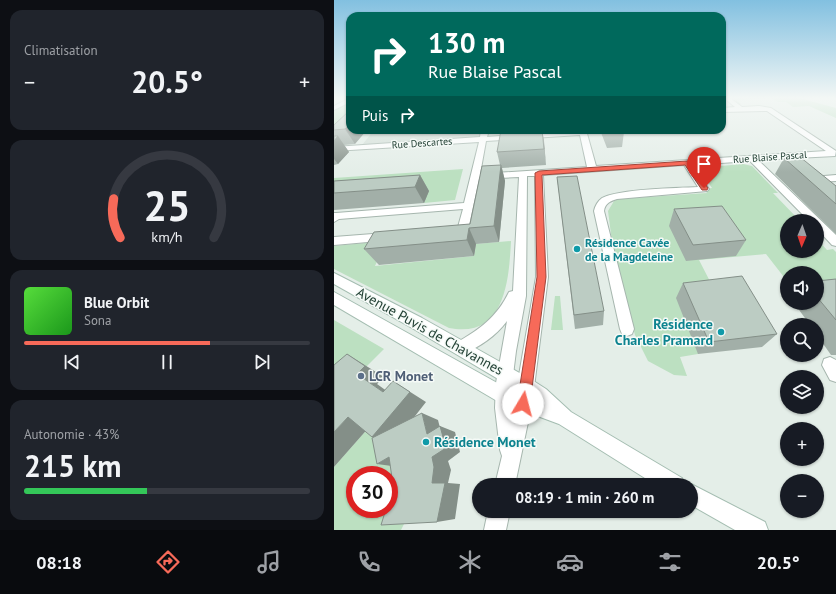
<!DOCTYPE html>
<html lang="fr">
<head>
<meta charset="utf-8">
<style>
	:root { --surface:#171b24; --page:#20242c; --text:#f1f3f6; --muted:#9ea1a6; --line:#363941; --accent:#f76a59 }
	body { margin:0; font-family:"PT Sans",sans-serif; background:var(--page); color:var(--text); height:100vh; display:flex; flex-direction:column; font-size:15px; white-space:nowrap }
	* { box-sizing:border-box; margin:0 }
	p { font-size:13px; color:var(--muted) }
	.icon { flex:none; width:22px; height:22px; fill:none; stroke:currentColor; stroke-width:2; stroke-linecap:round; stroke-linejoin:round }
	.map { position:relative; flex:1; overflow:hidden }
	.sheet { display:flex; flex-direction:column; gap:10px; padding:10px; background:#0d0f14; width:334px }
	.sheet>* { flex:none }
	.top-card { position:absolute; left:12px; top:12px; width:380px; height:122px; border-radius:12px; box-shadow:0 1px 3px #0004; background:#00695c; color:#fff; overflow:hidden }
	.needle { width:26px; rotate:182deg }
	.buttons { position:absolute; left:446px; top:214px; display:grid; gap:8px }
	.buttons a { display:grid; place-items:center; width:44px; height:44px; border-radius:50%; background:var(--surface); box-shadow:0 1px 3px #0004; font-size:20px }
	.speed { position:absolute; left:12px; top:466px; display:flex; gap:8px; font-size:20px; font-weight:700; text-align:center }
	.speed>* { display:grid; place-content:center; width:52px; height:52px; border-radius:50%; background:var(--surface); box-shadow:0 1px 3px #0004; line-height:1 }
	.speed .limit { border:6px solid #d22; background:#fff; color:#111 }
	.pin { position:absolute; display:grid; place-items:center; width:34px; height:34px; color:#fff; margin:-41px -17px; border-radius:50% 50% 50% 0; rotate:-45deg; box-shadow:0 0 4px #0007 }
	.pin .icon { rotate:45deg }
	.me { position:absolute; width:44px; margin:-22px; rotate:8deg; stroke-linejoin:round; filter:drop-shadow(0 0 3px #0008) }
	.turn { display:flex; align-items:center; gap:14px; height:84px; padding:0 16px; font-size:18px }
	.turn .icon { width:52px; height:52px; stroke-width:2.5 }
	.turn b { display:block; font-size:28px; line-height:34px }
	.then { display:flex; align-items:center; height:38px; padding:0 16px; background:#0003; gap:8px; font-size:15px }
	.big { font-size:30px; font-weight:600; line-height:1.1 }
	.sheet .widget { flex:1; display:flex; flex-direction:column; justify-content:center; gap:6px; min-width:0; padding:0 14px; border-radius:12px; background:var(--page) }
	.sheet .dial { align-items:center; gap:0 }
	.dial svg { height:104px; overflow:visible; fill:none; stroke:var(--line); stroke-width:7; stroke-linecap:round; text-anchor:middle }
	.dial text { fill:var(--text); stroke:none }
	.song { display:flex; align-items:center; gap:12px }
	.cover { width:48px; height:48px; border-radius:6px; background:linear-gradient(135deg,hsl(110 70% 55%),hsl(120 70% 35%)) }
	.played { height:4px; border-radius:2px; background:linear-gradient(90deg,var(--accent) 65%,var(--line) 65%) }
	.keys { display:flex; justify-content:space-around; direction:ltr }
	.heat { display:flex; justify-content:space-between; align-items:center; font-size:22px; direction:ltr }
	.charge { height:6px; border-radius:3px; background:linear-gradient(90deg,#34c759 43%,var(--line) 0) }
	.trip { position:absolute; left:138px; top:478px; width:226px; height:40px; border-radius:20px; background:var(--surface); box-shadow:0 1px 3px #0004; font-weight:600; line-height:40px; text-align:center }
	.menu { display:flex; height:64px; justify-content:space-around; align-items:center; background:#090b0e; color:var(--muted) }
	.menu .icon { width:28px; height:28px }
	.menu .on { color:var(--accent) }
	.menu b { font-size:18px; color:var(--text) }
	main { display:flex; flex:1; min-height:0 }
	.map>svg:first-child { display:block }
	.built { fill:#d2ded7 }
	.green { fill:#bce0c1; fill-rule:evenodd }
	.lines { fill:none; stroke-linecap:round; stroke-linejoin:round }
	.street-casing { stroke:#a6b6ae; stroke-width:2 }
	.secondary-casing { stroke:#a4bdb1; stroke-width:2 }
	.street { fill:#fff; fill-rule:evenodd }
	.secondary { fill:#fff; fill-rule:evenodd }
	.wall { fill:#a2afa8 }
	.shaded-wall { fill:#848f88 }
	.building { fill:#bcccc3; stroke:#848f88 }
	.route { fill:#f76a59; stroke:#a1453a }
	.culture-dot { fill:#0f9aa8; stroke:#f5faf7; stroke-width:1.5 }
	.service-dot { fill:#5c6f8a; stroke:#f5faf7; stroke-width:1.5 }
	.labels { text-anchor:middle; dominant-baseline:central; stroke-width:3; stroke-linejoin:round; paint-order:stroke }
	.far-street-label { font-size:10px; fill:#224034; stroke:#f5faf7 }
	.culture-label { font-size:12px; font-weight:bold; fill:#0d838f; stroke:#f5faf7; text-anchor:start }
	.near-culture-label { font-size:14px; font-weight:bold; fill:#0d838f; stroke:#f5faf7; text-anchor:end }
	.near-street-label { font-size:14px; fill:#224034; stroke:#f5faf7 }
	.near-service-label { font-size:14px; font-weight:bold; fill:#4e5e75; stroke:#f5faf7; text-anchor:start }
</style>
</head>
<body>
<main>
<section class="sheet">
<div class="widget"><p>Climatisation</p>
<div class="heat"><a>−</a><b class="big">20.5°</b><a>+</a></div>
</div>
<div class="widget dial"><svg viewBox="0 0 100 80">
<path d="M14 69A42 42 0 1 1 86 69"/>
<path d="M14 69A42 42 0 0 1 9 39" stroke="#f76a59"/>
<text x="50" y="56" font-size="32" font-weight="700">25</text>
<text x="50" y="72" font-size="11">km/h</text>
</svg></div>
<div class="widget">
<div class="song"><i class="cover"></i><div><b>Blue Orbit</b><p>Sona</p></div></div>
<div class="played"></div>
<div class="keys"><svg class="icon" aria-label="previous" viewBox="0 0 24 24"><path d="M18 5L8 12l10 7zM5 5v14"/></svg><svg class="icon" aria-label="pause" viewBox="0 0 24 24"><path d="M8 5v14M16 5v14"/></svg><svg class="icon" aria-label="next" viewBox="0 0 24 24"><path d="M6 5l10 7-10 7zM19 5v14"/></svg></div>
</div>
<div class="widget"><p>Autonomie · 43%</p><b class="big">215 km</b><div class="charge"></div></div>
</section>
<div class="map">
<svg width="502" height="530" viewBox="0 0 502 530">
	<rect width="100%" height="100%" fill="#e4eee8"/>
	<path class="built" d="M 40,130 L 148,130 L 146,138 L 28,145 Z"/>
	<path class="green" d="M 396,98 L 465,98 L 502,108 L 502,118 L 475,106 L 459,107 L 452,102 L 444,102 L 437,98 L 402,100 L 407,104 L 405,105 Z
		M 16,102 L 16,112 L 0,127 L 0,110 Z
		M 409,164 L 418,166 L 444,193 L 439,193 L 466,221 L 453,221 L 453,251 L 483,251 L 483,239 L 493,250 L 499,249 L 502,252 L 502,293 L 483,295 L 483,273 L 453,273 L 453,281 L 432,254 L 365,260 L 382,293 L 364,354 L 346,357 L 353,376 L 340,375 L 314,361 L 301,335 L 280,257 L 274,211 L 280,201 L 284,199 L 373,193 L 370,189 L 378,188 L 364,168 Z
		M 129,169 L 121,200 L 90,203 L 94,191 L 0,198 L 0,178 Z
		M 52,241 L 41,266 L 140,256 L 142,244 L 177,241 C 175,280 171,339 115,328 L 0,269 L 0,246 Z
		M 221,296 L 226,296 L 229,330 L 217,330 Z
		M 0,320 L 50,349 L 0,399 Z
		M 37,425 L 57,440 L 71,522 L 67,530 L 0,530 L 0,467 ZM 21,475 L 55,475 L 55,509 L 21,509 Z"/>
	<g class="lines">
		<defs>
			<path id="street" d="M 390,98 L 396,98 L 408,107 L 425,106 L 437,108 L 502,151 L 501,156 L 424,160 L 502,235 L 502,246 L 498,245 L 483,229 L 483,221 L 475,221 L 416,161 L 358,165 L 375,189 L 373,191 L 283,199 C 277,201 271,203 270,211 L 300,329 L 298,334 L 293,336 L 288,334 L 286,329 L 260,211 C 261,206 264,201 268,198 C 284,189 343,188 364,187 L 350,165 L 209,175 L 214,277 L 198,403 L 181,485 L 161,485 L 168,456 L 166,450 L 161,408 L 162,383 L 173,321 C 162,336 144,348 127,355 L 122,353 L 119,348 L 122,343 C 145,330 163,317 175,292 L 179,291 L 185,177 L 145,179 L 134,230 L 133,233 C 127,234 120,235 114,234 L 113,231 L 114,228 L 124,227 L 129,209 L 5,219 L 0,222 L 0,213 L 2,213 L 130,203 L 145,142 L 0,151 L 0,147 L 146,137 L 147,130 L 155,130 L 153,137 L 252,130 L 262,166 L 492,151 L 433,111 L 388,112 L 388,108 L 401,107 ZM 246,135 L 253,167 L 146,174 L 152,141 ZM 193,176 L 201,176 L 202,277 L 179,410 L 178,383 L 182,351 L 192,296 Z
				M 502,175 L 502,181 L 486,182 L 502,196 L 502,204 L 499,203 L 474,180 L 478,177 Z
				M 52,233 L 56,234 L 57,237 L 56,240 L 0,245 L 0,237 Z
				M 496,357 L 502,360 L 502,382 L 496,380 L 488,365 L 490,359 Z
				M 154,511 L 176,511 L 172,530 L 150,530 Z"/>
			<path id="secondary" d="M 16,98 L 16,102 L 0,110 L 0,106 Z
				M 0,273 L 88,318 L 198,380 L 212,389 L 237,412 L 348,478 L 351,485 L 322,485 L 225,424 L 163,401 L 0,305 L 0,292 L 174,389 L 191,395 L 78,328 L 0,284 Z
				M 357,484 L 431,522 L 434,530 L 401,530 L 357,505 L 357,485 L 354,485 Z"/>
		</defs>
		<use href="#street" class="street-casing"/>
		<use href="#secondary" class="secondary-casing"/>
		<use href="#street" class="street"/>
		<use href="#secondary" class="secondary"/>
	</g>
	<path class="wall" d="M 16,110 L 21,144 L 10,145 L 15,152 L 4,164 L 0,165 L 0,125 Z
		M 208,130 L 212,165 L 168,168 L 171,181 L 165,242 L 142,244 L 140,256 L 45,265 L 30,249 L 136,224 L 166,165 L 163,152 Z
		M 266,130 L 289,130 L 290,132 L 288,147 L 273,148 Z
		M 450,158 L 502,186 L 502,234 L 441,174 Z
		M 86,175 L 95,191 L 90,203 L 0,210 L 0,181 Z
		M 223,177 L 270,311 L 269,325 L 241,329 Z
		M 340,209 L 412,240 L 402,256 L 352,261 L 335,226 Z
		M 502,279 L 502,355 L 497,355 L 483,335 L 483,325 L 476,325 L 460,303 L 483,303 L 483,281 Z
		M 349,283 L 443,334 L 428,347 L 364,354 L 342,298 Z"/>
	<path class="shaded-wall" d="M 16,124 L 16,130 L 33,130 L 21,144 L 11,129 Z
		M 208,130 L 210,141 L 212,165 L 210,149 Z
		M 4,136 L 15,152 L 4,164 L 0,159 L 0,141 Z
		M 167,165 L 171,181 L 165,242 L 160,226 Z
		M 86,175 L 95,191 L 90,203 L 81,187 Z
		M 135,228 L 142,244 L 140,256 L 133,240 Z
		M 13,354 L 50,377 L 43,384 L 68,402 L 49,392 L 23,374 Z
		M 59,381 L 92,402 L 60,443 L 38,437 Z
		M 88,413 L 104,420 L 109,440 L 93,434 Z
		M 14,417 L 37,425 L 0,467 L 0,432 Z
		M 106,426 L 121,432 L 126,452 L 114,461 L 117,470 L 114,483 L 126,484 L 121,519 L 103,522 L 98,483 L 98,457 Z
		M 55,457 L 65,467 L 43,464 Z"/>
	<path class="building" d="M 16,110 L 16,124 L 11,129 L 0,130 L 0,125 Z
		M 167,130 L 208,130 L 210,149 L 163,152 Z
		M 272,130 L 289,130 L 290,132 L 274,133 Z
		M 0,136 L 4,136 L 0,141 Z
		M 466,157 L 502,186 L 502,204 L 450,158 Z
		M 167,165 L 160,226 L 135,228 L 133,240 L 30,249 L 40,232 L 136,224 L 148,166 Z
		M 86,175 L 81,187 L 0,193 L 0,181 Z
		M 243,176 L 270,311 L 240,315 L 223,177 Z
		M 388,206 L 412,240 L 359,245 L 340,209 Z
		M 408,276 L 443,334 L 375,342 L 349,283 Z
		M 502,279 L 502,320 L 483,297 L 483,281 Z
		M 13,354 L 31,366 L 23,374 L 49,392 L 59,381 L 76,392 L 38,437 L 14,417 L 0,432 L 0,365 Z
		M 88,413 L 93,434 L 106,426 L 112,448 L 98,457 L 100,467 L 98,483 L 111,483 L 103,522 L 47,525 L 52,509 L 55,509 L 55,499 L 59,485 L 55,457 L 43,464 L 38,438 Z"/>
	<linearGradient id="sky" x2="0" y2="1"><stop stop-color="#82c0e0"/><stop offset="0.57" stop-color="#f3f7f5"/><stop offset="1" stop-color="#f3f7f5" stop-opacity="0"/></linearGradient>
	<rect width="502" height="172" fill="url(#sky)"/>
	<path class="route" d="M 353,161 L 355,161 L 374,188 L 373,190 L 368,190 L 351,165 L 208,175 L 212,277 L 196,404 L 194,408 L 189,410 L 185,408 L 183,404 L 203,277 L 201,173 L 205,171 Z"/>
	<g class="culture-dot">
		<circle cx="243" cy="249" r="4"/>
		<circle cx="387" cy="332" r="4"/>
		<circle cx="92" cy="442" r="4"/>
	</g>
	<circle class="service-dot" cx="27" cy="376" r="4"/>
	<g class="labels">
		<g class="far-street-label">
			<text transform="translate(88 143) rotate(-4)">Rue Descartes</text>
			<text transform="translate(436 157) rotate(-4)">Rue Blaise Pascal</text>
		</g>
		<g class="culture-label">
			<text x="251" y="242">Résidence Cavée<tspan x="251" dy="14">de la Magdeleine</tspan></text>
		</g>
		<g class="near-culture-label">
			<text x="379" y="324">Résidence<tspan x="379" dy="16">Charles Pramard</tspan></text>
			<text x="100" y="442" text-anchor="start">Résidence Monet</text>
		</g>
		<g class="near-street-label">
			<text transform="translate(96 331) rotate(29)">Avenue Puvis de Chavannes</text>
		</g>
		<g class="near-service-label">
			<text x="35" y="376">LCR Monet</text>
		</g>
	</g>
</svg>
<div class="buttons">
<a><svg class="needle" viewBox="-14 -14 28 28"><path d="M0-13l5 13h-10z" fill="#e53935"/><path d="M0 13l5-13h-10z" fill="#9ea1a6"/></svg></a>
<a><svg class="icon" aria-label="sound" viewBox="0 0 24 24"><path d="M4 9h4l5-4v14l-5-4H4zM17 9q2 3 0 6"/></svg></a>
<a><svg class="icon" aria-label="search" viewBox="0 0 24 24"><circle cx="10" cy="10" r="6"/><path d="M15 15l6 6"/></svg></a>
<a><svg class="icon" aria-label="layers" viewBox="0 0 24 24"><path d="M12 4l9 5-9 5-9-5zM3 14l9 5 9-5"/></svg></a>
<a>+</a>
<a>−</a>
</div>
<div class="speed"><div class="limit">30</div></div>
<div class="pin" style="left:370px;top:188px;background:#d93025"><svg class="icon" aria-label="arrive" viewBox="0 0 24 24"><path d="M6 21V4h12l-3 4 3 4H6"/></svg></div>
<svg class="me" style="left:189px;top:404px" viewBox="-20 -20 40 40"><circle r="19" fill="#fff"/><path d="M0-13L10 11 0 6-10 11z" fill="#f76a59"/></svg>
<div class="trip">08:19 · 1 min · 260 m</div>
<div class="top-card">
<div class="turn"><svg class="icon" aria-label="right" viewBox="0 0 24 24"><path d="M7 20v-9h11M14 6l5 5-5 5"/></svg><div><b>130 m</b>Rue Blaise Pascal</div></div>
<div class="then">Puis<svg class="icon" aria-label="right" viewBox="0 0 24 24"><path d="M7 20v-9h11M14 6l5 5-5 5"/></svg></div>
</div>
</div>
</main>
<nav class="menu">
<b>08:18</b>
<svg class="icon on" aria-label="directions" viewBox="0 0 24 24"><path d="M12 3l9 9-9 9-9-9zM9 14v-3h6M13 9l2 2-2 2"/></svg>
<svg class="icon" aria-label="music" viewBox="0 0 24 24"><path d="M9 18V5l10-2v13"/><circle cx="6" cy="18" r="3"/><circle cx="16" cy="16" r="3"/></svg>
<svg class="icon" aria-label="phone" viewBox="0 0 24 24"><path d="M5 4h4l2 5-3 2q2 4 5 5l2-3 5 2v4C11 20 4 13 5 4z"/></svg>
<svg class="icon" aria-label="climate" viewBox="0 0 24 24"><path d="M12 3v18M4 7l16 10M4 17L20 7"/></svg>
<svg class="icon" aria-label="car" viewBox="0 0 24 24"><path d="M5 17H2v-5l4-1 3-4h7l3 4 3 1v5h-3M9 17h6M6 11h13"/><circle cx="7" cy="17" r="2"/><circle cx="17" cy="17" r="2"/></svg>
<svg class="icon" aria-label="filters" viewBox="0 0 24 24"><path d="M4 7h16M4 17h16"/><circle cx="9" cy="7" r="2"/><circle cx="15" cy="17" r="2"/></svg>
<b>20.5°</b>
</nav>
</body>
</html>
